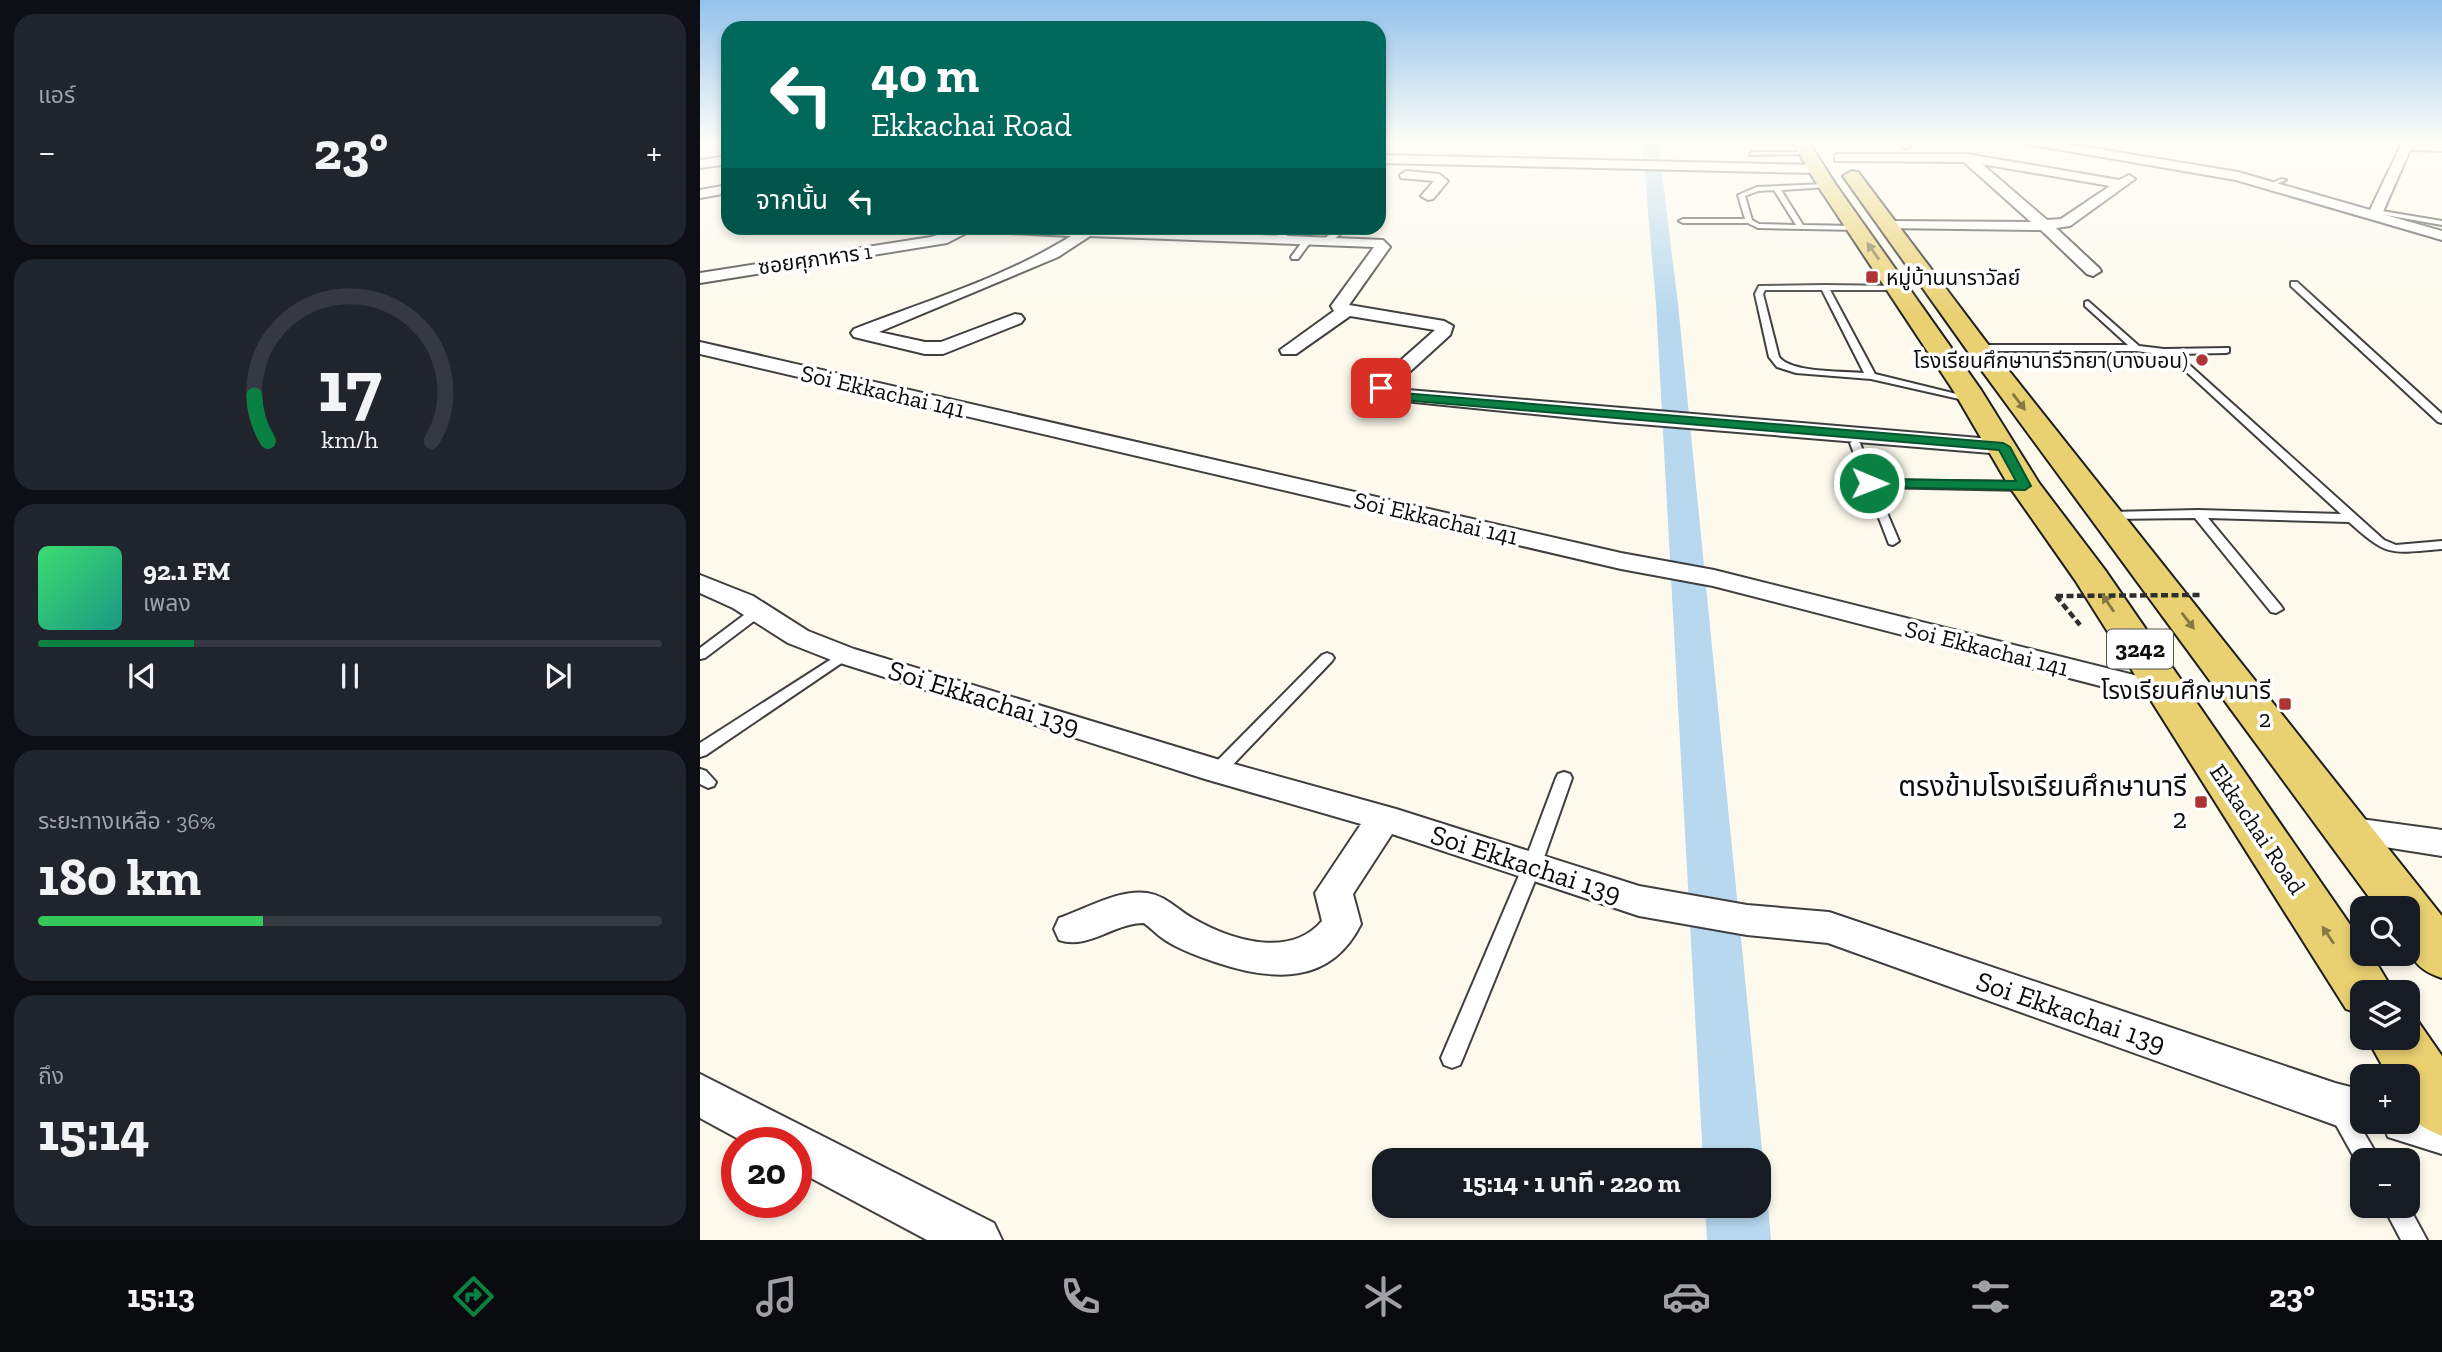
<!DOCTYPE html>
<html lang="th">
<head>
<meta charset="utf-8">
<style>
	:root { --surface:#171b24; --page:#20242c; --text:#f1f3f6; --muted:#9ea1a6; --line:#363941; --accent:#0b8043 }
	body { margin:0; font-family:"Zilla Slab","Noto Sans Thai",serif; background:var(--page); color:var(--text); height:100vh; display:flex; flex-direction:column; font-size:26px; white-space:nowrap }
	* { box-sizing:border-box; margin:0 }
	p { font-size:23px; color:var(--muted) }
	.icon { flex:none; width:38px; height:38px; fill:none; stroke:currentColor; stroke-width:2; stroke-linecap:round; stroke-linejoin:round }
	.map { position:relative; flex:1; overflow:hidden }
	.details { display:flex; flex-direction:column; gap:14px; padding:14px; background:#0d0f14; width:700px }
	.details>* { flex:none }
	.top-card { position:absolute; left:21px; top:21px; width:665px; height:214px; border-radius:21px; box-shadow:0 4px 10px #0003; background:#00695c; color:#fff; overflow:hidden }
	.buttons { position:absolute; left:1650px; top:896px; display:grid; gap:14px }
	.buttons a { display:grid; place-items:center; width:70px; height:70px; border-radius:14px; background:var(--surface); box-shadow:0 4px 10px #0003; font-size:35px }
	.speed { position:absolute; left:21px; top:1127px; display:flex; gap:14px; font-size:35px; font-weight:700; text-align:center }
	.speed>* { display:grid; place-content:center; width:91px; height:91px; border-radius:50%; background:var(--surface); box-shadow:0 4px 10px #0003; line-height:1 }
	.speed .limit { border:10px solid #d22; background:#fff; color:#111 }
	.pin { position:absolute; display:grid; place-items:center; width:60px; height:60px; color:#fff; margin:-30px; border-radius:14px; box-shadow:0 4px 10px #0006 }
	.me { position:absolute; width:77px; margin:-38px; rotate:91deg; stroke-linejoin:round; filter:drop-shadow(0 0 5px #0008) }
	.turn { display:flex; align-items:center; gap:24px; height:147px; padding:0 35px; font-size:32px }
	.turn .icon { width:91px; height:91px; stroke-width:2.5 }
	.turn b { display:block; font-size:49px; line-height:60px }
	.then { display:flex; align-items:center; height:66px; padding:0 35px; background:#0003; gap:14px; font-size:26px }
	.big { font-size:52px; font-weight:700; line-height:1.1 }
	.details .widget { flex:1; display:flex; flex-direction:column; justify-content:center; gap:10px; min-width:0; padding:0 24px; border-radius:21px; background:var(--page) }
	.details .dial { align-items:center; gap:0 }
	.dial svg { height:182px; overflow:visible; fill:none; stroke:var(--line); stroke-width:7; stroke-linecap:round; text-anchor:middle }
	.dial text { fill:var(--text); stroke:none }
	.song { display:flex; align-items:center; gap:21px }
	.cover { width:84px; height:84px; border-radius:10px; background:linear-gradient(135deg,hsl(140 70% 55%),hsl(170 70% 35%)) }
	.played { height:7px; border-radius:4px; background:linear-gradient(90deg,var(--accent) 25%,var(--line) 25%) }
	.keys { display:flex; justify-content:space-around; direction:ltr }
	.heat { display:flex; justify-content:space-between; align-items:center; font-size:38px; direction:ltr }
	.charge { height:10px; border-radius:5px; background:linear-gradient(90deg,#34c759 36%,var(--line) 0) }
	.trip { position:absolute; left:672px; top:1148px; width:399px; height:70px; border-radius:21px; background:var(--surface); box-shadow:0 4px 10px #0003; font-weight:700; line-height:70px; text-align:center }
	.dock { display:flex; height:112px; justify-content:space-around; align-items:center; background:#090b0e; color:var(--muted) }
	.dock .icon { width:49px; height:49px }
	.dock .active { color:var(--accent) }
	.dock b { font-size:32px; color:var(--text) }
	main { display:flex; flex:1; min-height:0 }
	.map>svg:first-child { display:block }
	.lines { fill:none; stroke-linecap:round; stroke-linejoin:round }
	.canal { fill:#b7d8ef; fill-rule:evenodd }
	.lane-casing { stroke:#3f3f3f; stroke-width:4 }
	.street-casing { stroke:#3f3f3f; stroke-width:4 }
	.primary-casing { stroke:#1d1d1d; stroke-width:4 }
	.path { stroke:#2e2e2e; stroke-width:4.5; stroke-dasharray:7 3.5; stroke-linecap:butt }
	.lane { fill:#fff; fill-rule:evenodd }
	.street { fill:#fff; fill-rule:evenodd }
	.primary { fill:#e9d071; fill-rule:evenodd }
	.path-bridge { stroke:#2e2e2e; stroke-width:4.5; stroke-dasharray:7 3.5; stroke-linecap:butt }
	.oneway { fill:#867844 }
	.route { fill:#0b8043; stroke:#07532c; stroke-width:2 }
	.poi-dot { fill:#ac3435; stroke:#fff; stroke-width:2.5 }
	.labels { text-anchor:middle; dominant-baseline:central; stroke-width:7; stroke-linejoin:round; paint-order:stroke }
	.far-street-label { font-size:21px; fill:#0c0c0c; stroke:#fff }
	.far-poi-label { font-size:21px; fill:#0c0c0c; stroke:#fff; text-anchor:start }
	.shield { fill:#fff; stroke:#555; stroke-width:2 }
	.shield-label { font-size:23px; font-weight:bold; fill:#0c0c0c }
	.street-label { font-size:24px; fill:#0c0c0c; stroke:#fff }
	.poi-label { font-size:24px; fill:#0c0c0c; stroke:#fff; text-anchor:end }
	.near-street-label { font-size:28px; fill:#0c0c0c; stroke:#fff }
	.near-poi-label { font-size:28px; fill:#0c0c0c; stroke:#fff; text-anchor:end }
</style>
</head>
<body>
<main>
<section class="details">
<div class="widget"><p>แอร์</p>
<div class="heat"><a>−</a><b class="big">23°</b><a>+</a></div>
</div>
<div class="widget dial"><svg viewBox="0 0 100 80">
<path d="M14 69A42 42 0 1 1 86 69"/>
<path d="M14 69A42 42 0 0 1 8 49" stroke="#0b8043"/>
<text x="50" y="56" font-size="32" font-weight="700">17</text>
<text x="50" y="72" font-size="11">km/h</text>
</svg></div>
<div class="widget">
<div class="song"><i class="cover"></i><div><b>92.1 FM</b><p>เพลง</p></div></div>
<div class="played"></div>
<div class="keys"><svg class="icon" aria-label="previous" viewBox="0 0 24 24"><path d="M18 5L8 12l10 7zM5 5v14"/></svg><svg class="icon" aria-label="pause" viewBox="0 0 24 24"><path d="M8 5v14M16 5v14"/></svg><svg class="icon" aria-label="next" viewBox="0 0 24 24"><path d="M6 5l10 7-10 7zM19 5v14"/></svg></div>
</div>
<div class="widget"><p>ระยะทางเหลือ · 36%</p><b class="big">180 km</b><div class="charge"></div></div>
<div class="widget"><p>ถึง</p><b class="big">15:14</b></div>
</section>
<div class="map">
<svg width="1742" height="1240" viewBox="0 0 1742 1240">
	<rect width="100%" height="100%" fill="#fdfaed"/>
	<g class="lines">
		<path class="canal" d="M 942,141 L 958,141 L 978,304 L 1063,1160 L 1059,1171 L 1059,1160 L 1003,1160 L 956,304 Z
			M 1059,1185 L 1068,1206 L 1071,1240 L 1007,1240 L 1005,1206 L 1059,1206 Z"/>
		<defs>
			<path id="lane" d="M 1199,141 L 1205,141 L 1210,147 L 1205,148 Z
				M 1691,141 L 1701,141 L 1710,145 L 1707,147 Z
				M 1052,152 L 1107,152 L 1110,154 L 1050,155 Z
				M 1581,179 L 1586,180 L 1572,186 L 1567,185 Z
				M 1127,184 L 1129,187 L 1081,190 L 1103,225 L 1156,226 L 1160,228 L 1159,230 L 1058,228 L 1048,223 L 983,223 L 979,221 L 983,219 L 1045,219 L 1038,195 L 1057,187 ZM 1074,190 L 1096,225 L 1059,224 L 1052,220 L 1045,196 L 1058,191 Z
				M 1676,210 L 1742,221 L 1742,225 L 1674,213 Z
				M 587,228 L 594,229 L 581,241 L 575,241 L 575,237 Z
				M 639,228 L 647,228 L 631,242 L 625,242 L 625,238 Z
				M 605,238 L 612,240 L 598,259 L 592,259 L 591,257 Z
				M 1591,282 L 1597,282 L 1742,414 L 1742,423 L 1738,422 L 1591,286 Z
				M 1124,285 L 1199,286 L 1200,288 L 1196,290 L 1130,290 L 1175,374 L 1277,399 L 1277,403 L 1171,379 L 1096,373 L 1077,367 L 1069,357 L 1055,294 L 1059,286 L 1062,286 ZM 1065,290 L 1122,290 L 1164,373 C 1143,371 1091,373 1079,357 L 1063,294 Z
				M 1388,301 L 1439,346 L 1464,349 L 1529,348 L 1529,352 L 1526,353 L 1474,354 L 1485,361 L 1684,540 L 1696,545 L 1742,541 L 1742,549 C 1690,553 1689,558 1649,522 L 1508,518 L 1581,606 L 1583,609 L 1576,613 L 1571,612 L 1495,518 L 1406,519 L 1404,516 L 1406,513 L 1410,512 L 1498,510 L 1641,514 L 1479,365 L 1460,354 L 1436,351 L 1278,351 L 1273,348 L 1278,345 L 1428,345 L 1385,306 L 1385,302 Z
				M 1155,440 L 1160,443 L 1174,480 L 1325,482 L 1331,486 L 1325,490 L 1176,487 L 1199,541 L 1193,545 L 1189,544 L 1150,443 Z
				M 57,608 L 64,612 L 62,615 L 5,658 L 0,659 L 0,648 L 52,609 Z
				M 144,651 L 151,655 L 149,658 L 6,755 L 0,757 L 0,743 Z
				M 627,653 L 632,655 L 634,658 L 632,661 L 523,775 L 511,775 L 509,771 L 511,767 L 622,655 Z
				M 0,769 L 6,771 L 16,782 L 14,786 L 8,788 L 0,784 Z
				M 864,772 L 870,774 L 872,778 L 841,866 L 763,1058 L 760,1065 L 752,1068 L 744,1065 L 741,1058 L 823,866 L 856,778 L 858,774 Z
				M 1641,1103 L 1649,1107 L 1680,1160 L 1662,1160 L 1662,1169 L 1660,1168 L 1630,1114 L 1633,1107 Z
				M 1708,1205 L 1727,1240 L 1701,1240 L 1683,1206 Z"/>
			<path id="street" d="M 1321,141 L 1350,141 L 1538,172 L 1670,210 L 1702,143 L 1742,143 L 1742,151 L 1710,150 L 1682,214 L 1742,231 L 1742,240 L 1536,180 L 1327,144 Z
				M 1139,154 L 1267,154 L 1419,180 L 1429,175 L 1435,179 L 1370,226 L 1356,228 L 1399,268 L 1401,271 L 1393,276 L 1387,274 L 1341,230 L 1183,228 L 1181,225 L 1188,221 L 1331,222 L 1264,162 L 1135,161 L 1135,155 ZM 1282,164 L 1410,186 L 1361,219 L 1347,220 Z
				M 679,155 L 1115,165 L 1121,169 L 1115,173 L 679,163 Z
				M 28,156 L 28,164 L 0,168 L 0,160 Z
				M 706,171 L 739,174 L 748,181 L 733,199 L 728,200 L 721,196 L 734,181 L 701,178 L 700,175 Z
				M 28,185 L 28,193 L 0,198 L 0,190 Z
				M 259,228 L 276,228 L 247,243 L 0,283 L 0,273 L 231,237 Z
				M 283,228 L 391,228 L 683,240 L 690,247 L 649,305 L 744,321 L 753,326 L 750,335 L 693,387 L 696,389 L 1303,440 L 1311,442 L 1314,447 L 1311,452 L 1303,454 L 915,422 L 684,399 L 671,388 L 674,384 L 735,330 L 650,316 L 596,354 L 582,354 L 580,350 L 634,311 L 631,306 L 674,247 L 390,236 L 358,257 L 179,332 L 225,342 L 241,342 L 315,314 L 321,315 L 324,319 L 321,323 L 243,354 L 225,354 L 154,337 L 151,333 L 154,329 C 226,301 306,277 371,236 L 290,232 Z
				M 0,342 L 921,553 L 1014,570 L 1470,684 L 1481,687 L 1485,694 L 1481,701 L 1470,704 L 1013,586 L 921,569 L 0,354 Z
				M 0,575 L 53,596 L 108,631 L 154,649 L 523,761 L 696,809 L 939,886 L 1047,905 L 1129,912 L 1635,1083 L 1662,1090 L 1662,1122 L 1680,1122 L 1678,1126 L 1662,1132 L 1635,1125 L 1128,943 L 1047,935 L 939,916 L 692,834 L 653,894 L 661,924 C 630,986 572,981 515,962 C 498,956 480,950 465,940 C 457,935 451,928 444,923 C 414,923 388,950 359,940 L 354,929 L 359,918 C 386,909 418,889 447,893 C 467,896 477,910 494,919 C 531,940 590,959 622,921 L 615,893 L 661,824 L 505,779 L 134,661 L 88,643 L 33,608 L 0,593 Z
				M 1646,817 L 1742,830 L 1742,856 L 1634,839 L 1628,830 L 1634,821 Z
				M 0,1074 L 294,1223 L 302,1240 L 227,1240 L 96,1170 L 96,1143 L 46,1143 L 0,1118 Z
				M 1708,1102 L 1742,1110 L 1742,1154 L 1688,1137 L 1682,1122 L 1708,1122 Z"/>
			<path id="primary" d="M 1092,141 L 1108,141 L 1136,185 L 1281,390 L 1339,483 L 1405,570 L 1662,942 L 1662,954 L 1671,954 L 1694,992 L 1662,992 L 1662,1015 L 1646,1009 L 1375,580 L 1309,486 L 1253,390 L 1118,186 Z
				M 1152,171 L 1158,172 L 1287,343 L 1742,916 L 1742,978 C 1703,965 1708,944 1708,908 L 1677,908 L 1269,353 L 1143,176 Z
				M 1708,1017 L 1717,1020 L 1742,1056 L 1742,1136 C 1706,1122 1708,1112 1708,1076 L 1688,1076 L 1667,1038 L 1708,1038 Z"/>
		</defs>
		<use href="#lane" class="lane-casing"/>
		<use href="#street" class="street-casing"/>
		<use href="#primary" class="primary-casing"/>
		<path class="path" d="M 1356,596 L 1380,625"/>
		<use href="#lane" class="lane"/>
		<use href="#street" class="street"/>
		<use href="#primary" class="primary"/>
		<path class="path-bridge" d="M 1356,596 L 1500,595"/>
	</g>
	<defs><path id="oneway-solid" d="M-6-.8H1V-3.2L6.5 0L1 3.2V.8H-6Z" transform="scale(1.75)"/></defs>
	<g class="oneway">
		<use href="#oneway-solid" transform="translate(1173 251) rotate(-125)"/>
		<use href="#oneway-solid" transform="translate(1319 402) rotate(53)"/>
		<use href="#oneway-solid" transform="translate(1408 603) rotate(-124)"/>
		<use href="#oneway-solid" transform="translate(1488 621) rotate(53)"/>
		<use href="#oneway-solid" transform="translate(1628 935) rotate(-124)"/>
	</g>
	<linearGradient id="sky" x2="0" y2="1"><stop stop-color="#94c2eb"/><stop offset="0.45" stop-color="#fefdf7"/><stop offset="1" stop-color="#fefdf7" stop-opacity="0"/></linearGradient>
	<rect width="1742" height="315" fill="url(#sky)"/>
	<path class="route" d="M 681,385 L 702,393 L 1303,443 L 1310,447 L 1331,486 L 1325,490 L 1169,487 L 1162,483 L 1169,479 L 1316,481 L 1299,450 L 702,400 C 691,398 682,397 675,388 Z"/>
	<g class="poi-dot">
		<rect x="1165" y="270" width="14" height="14" rx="3.5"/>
		<circle cx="1502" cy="360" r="7"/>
		<rect x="1578" y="697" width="14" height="14" rx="3.5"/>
		<rect x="1494" y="795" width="14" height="14" rx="3.5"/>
	</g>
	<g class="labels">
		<g class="far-street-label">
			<text transform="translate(115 259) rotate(-8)">ซอยศุภาหาร 1</text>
		</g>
		<g class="far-poi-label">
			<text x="1186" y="277">หมู่บ้านนาราวัลย์</text>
			<text x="1488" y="360" text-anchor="end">โรงเรียนศึกษานารีวิทยา(บางบอน)</text>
		</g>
		<rect class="shield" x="1407" y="629.5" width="66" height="39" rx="5"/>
		<g class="shield-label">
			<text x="1440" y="649">3242</text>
		</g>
		<g class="street-label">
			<text transform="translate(183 391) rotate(13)">Soi Ekkachai 141</text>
			<text transform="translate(736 518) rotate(13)">Soi Ekkachai 141</text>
			<text transform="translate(1287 648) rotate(14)">Soi Ekkachai 141</text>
			<text transform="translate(1558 829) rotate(56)">Ekkachai Road</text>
		</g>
		<g class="poi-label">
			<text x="1571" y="690">โรงเรียนศึกษานารี<tspan x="1571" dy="28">2</tspan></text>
		</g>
		<g class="near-street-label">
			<text transform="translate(284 698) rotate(17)">Soi Ekkachai 139</text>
			<text transform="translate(826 864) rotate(18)">Soi Ekkachai 139</text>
			<text transform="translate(1371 1012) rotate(19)">Soi Ekkachai 139</text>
		</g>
		<g class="near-poi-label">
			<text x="1487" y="786">ตรงข้ามโรงเรียนศึกษานารี<tspan x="1487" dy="32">2</tspan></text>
		</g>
	</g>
</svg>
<div class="buttons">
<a><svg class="icon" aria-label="search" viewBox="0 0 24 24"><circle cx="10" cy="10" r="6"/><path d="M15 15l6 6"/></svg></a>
<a><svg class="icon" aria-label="layers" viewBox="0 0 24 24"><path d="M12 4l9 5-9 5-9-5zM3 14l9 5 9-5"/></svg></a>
<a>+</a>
<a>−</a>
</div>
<div class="speed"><div class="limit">20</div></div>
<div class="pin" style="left:681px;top:388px;background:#d93025"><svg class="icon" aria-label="arrive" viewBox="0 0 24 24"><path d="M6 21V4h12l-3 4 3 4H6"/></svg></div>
<svg class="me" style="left:1169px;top:483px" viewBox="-20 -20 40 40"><circle r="17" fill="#0b8043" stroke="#fff" stroke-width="3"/><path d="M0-11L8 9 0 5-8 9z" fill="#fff"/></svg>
<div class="trip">15:14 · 1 นาที · 220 m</div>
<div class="top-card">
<div class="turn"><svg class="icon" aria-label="left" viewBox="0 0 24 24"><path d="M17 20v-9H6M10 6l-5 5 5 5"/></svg><div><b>40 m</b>Ekkachai Road</div></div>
<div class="then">จากนั้น<svg class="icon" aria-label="left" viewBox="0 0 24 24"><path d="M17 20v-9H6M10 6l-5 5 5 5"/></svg></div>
</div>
</div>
</main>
<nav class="dock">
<b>15:13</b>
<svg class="icon active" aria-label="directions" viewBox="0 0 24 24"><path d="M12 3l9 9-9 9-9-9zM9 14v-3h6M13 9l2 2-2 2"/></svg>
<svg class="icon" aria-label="music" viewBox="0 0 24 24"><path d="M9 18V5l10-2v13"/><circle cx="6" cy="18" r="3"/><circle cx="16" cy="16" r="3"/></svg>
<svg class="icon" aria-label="phone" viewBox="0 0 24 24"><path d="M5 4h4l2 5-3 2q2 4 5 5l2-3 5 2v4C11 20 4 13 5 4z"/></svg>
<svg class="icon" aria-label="climate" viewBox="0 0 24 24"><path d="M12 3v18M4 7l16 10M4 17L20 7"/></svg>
<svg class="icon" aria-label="car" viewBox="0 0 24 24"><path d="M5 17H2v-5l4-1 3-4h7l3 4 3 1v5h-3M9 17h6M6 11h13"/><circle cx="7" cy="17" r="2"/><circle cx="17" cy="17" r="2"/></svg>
<svg class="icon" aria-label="filters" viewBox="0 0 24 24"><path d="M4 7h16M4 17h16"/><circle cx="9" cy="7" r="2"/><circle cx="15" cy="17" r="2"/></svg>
<b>23°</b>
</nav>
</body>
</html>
